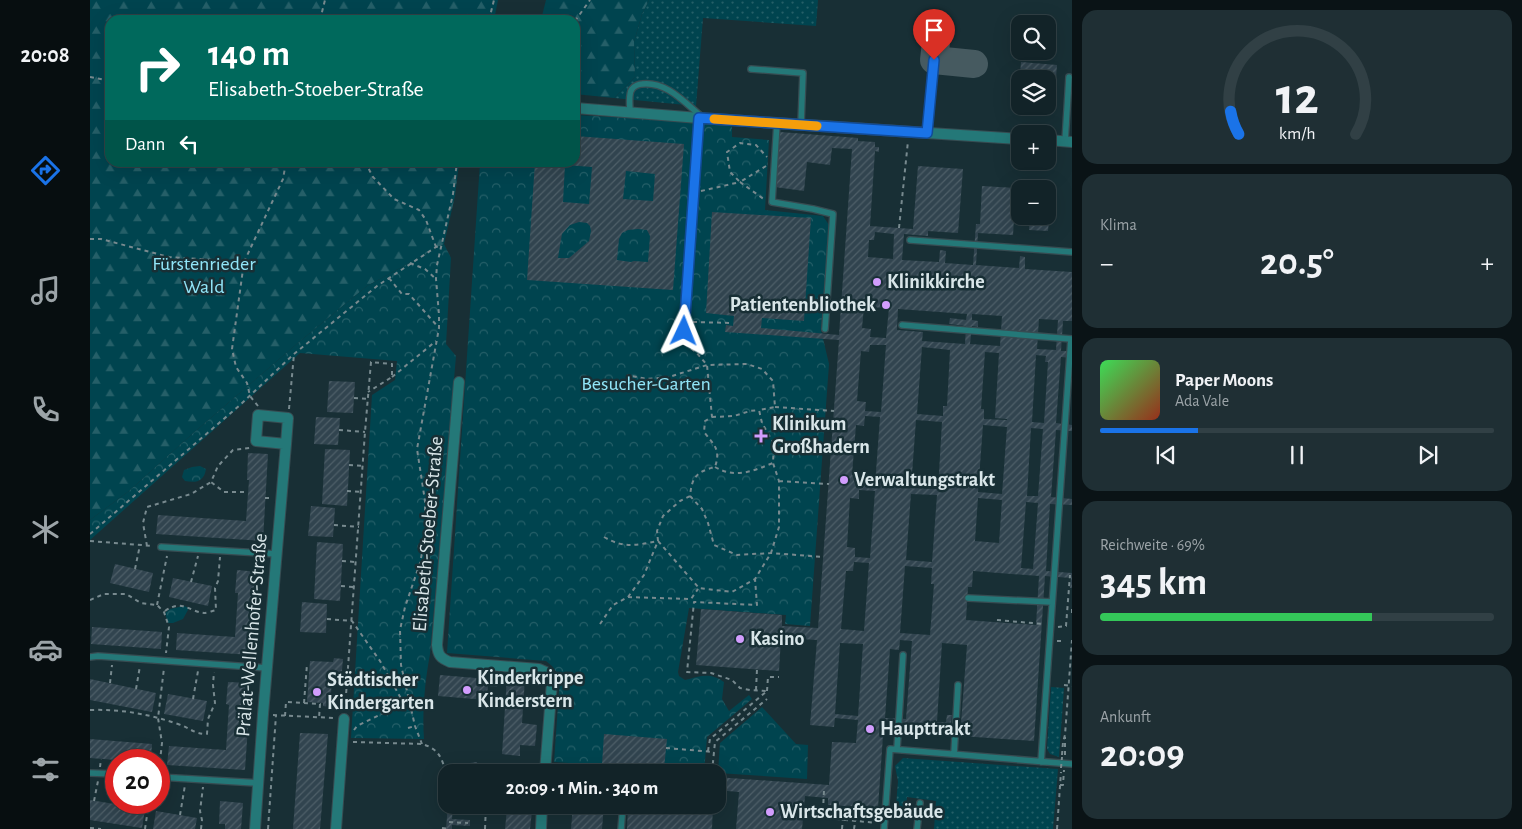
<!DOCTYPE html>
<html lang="de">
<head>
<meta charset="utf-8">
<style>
	:root { --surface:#122328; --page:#1f2f34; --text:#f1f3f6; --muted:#9ca4a8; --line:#314045; --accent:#1a73e8 }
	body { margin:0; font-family:"Alegreya Sans",sans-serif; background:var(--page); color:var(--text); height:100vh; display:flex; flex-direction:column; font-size:19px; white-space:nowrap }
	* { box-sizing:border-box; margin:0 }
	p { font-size:16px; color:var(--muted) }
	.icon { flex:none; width:28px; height:28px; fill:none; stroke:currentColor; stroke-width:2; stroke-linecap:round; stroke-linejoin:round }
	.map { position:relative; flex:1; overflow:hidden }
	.details { display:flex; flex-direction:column; gap:10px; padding:10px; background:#0a1316; width:450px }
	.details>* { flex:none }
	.banner { position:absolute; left:15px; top:15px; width:475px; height:152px; border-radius:15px; box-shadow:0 5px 20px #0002,0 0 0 1px var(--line); background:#00695c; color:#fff; overflow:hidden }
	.buttons { position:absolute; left:921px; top:15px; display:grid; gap:10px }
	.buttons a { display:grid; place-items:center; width:45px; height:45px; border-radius:10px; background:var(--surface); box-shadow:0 5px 20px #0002,0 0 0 1px var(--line); font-size:25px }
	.speed { position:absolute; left:15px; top:749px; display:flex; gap:10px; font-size:25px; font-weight:700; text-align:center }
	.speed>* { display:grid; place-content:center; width:65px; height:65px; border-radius:50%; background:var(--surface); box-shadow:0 5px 20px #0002,0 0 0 1px var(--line); line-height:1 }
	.speed .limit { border:8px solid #d22; background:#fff; color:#111 }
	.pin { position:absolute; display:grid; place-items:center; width:42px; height:42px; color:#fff; margin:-51px -21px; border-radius:50% 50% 50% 0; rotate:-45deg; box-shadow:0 0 5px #0007 }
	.pin .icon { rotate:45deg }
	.me { position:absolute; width:55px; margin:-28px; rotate:2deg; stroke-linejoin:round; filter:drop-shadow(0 0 4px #0008) }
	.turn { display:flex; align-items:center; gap:18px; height:105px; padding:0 20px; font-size:22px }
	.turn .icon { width:65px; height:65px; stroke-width:2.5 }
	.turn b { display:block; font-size:35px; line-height:42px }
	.then { display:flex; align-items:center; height:48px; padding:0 20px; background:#0003; gap:10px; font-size:19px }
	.big { font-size:38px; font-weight:600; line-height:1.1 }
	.details .tile { flex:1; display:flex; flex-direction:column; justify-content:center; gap:8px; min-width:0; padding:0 18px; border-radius:15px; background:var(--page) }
	.details .dial { align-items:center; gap:0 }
	.dial svg { height:130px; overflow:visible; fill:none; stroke:var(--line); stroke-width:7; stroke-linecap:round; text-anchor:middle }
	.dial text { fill:var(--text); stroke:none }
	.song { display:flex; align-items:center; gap:15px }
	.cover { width:60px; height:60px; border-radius:8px; background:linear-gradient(135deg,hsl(130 70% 55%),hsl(10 70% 35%)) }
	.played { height:5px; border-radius:2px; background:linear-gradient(90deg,var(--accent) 25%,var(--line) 25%) }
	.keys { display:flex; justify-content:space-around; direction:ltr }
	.heat { display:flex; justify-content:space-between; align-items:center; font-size:28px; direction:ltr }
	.charge { height:8px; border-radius:4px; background:linear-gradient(90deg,#34c759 69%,var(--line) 0) }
	.trip { position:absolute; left:348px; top:764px; width:288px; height:50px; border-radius:15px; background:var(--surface); box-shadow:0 5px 20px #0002,0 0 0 1px var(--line); font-weight:600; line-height:50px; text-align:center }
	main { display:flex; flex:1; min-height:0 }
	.menu { display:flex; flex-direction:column; width:90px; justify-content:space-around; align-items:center; background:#070e10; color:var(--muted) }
	.menu .icon { width:35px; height:35px }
	.menu .active { color:var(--accent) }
	.menu b { font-size:22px; color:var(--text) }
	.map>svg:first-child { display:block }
	.grass { fill:url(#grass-dots) }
	.forest { fill:url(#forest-firs) }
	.park { fill:url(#park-crowns) }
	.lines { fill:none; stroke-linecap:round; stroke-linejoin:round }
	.taxiway { stroke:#465a60; stroke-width:28 }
	.building { fill:url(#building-hatch); fill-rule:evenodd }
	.lane-casing { stroke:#374c52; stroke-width:8 }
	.street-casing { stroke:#374c52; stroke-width:12 }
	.path { stroke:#788a8f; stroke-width:2; stroke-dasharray:4 4; stroke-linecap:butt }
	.lane { stroke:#247878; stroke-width:5.5 }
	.street { stroke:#247878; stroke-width:10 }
	.path-bridge { stroke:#788a8f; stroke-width:2; stroke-dasharray:4 4; stroke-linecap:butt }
	.route-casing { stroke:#114b97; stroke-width:12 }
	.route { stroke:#1a73e8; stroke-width:9 }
	.slow { stroke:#f59e0b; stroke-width:9 }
	.poi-dot { fill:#d29dfd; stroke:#182f35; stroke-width:2 }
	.labels { text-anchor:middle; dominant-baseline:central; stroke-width:5; stroke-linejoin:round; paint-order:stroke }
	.park-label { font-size:20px; fill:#91e5f8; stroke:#182f35 }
	.poi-label { font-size:20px; font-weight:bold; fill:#d9e6e9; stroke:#182f35; text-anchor:start }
	.street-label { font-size:20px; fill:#d9e6e9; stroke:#182f35 }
</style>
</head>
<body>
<main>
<nav class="menu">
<b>20:08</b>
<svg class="icon active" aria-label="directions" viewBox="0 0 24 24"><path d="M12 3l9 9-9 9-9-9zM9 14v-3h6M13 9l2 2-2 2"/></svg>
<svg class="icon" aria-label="music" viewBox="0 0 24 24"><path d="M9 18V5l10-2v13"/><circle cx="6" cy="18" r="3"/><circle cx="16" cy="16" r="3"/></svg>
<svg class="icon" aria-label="phone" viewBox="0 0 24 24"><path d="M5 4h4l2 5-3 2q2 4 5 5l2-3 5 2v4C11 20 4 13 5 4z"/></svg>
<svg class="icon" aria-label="climate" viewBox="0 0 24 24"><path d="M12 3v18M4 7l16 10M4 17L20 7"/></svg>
<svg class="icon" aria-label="car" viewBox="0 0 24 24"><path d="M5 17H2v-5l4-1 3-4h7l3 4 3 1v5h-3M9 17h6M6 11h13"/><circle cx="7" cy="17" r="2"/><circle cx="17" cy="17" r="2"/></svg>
<svg class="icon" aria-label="filters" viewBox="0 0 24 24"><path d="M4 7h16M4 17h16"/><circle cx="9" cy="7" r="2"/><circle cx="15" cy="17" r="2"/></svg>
</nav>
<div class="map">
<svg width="982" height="829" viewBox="0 0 982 829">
	<defs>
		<pattern id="grass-dots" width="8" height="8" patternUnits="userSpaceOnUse" patternTransform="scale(1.25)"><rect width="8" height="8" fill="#00444f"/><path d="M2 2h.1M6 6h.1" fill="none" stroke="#255f68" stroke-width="1.8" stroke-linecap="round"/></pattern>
		<pattern id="forest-firs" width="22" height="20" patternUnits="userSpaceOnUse" patternTransform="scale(1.25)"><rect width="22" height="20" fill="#00444f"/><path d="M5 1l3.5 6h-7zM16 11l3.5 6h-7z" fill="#255f68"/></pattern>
		<pattern id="park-crowns" width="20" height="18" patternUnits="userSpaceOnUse" patternTransform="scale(1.25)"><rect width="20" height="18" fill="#00444f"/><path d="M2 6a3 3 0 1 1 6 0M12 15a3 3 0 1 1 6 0" fill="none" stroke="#255f68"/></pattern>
		<pattern id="building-hatch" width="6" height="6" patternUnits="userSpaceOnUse" patternTransform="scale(1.25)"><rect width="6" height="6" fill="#31444f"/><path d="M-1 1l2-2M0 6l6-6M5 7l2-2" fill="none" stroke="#4e5f68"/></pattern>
	</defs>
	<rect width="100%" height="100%" fill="#182f35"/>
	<path class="grass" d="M 559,0 L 728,0 L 726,26 L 613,18 L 606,106 L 524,98 L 545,77 L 544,42 L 552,14 Z
		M 961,687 L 974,688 L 969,757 L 960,754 L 957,749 Z
		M 813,758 L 968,769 L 963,829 L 844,829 L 846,801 L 817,797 L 816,807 L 806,806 L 808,781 L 805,766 Z"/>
	<path class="forest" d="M 0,0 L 408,0 L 404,20 L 20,20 L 20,162 L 369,163 L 365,196 L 354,244 L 277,286 L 209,342 L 101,435 L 39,491 L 0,520 Z
		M 456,0 L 559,0 L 552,14 L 544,42 L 545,77 L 524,98 L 485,94 L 485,20 L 451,20 Z"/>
	<path class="park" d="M 485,115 L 618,122 L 642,125 L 642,137 L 679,140 L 675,210 L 733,216 L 739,225 L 731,330 L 739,364 L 720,626 L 695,624 L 696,615 L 599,608 L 588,672 L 589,676 L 595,680 C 611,676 620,672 634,682 L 632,699 L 639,711 L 659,695 L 662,699 L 617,737 L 614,772 L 464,762 L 470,677 L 462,666 L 456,661 L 357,653 L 390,163 L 485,162 Z
		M 354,244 L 361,258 L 356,344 L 366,356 L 340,654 C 335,681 332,711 334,739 L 261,738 L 282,395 L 305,380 L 307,361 L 210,353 L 0,540 L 0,520 L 39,491 L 101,435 L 209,342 L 277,286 Z
		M 110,466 L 116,469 C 114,482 106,483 95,481 L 92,477 L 94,470 L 102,467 Z
		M 94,606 L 99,608 L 93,619 L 83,623 L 78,623 L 75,613 L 80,609 Z
		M 672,707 L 706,744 L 718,745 L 717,779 L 628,773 L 630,743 Z"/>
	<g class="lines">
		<path class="taxiway" d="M 846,42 L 844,60 L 884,64"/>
	</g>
	<path class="building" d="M 931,62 L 967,65 L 966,78 L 964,78 L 962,110 L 923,108 L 925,76 L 930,76 ZM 930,79 L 958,79 L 958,106 L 930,106 Z
		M 690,132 L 768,138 L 768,141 L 785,142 L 785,147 L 789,147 L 789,152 L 785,151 L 780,226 L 823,229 L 828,166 L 873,169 L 868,233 L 838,231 L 838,236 L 814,234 L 812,260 L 849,262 L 850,250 L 856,251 L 855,263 L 883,265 L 886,224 L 890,224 L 892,186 L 926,188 L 923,235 L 888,233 L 886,265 L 929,268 L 930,256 L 935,257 L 935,269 L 982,272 L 982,321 L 973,321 L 971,351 L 982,351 L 982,358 L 971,357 L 966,423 L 982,425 L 982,431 L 966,430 L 961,497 L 982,499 L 982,505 L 960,504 L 956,571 L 982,573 L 982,588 L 980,588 L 981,578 L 955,576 L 944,741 L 871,736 L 871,727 L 861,726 L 861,734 L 856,734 L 856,726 L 846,725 L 846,735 L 815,732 L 816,723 L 794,721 L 788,808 L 738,805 L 738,798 L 715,796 L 712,829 L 646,829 L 649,792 L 626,790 L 626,777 L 739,785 L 742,742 L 766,743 L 768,720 L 745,718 L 744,727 L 720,725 L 727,640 L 691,638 L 689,671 L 606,665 L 611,609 L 692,615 L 692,626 L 728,628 L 749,340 L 635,332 L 636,325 L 643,326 L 644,316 L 616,313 L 622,212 L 721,218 L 714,321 L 672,318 L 671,328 L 749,335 L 762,149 L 742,148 L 740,165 L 717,162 L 714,191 L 685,187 ZM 785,232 L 804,234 L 803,259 L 778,257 L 779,240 L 784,240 ZM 774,307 L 799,308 L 796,338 L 780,337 L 781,329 L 772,328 ZM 808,309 L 877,314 L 876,320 L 860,318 L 859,324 L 876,326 L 875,344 L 832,341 L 833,332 L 807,330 ZM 882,314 L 912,316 L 910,346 L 880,344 L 882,326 L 888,327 L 888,321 L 882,320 ZM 949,319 L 968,320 L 966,350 L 947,349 ZM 780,345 L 796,345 L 791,412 L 775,411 L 776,402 L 767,401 L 771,351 L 779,352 ZM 832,347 L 860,350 L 857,406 L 853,406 L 853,416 L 827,414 ZM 895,352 L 909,353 L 905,418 L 917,419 L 917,420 L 894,419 L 894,409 L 891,409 ZM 946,355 L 956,356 L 955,362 L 958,362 L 954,423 L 942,422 ZM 775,416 L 790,417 L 785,485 L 770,484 L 770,476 L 762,475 L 766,425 L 774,426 ZM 826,420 L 852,422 L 848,489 L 821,488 ZM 893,425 L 917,427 L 912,494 L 888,492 ZM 941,428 L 953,429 L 948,496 L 937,496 ZM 769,490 L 785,491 L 780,558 L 765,557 L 765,548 L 757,547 L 760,498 L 769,499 ZM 821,494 L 847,495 L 842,562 L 816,560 ZM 888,498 L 912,500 L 909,543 L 885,541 ZM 936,502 L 948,503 L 943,569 L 931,568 ZM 764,562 L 779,563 L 774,631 L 751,629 L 756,571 L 763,571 ZM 815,566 L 842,568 L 841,584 L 844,584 L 840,635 L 810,633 ZM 883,571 L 949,576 L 946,625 L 876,620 L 878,587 L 882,587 ZM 810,640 L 822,641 L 816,719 L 795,718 L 800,649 L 809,650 ZM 750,643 L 773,644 L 768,716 L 745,714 ZM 852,643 L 877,645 L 871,723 L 861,723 L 862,715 L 857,715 L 856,722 L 847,722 Z
		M 485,136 L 594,144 L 583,290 L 437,280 L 445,162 L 485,162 ZM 475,165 L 502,167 L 499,204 L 473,202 ZM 536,171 L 565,174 L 563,201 L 533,199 ZM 489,222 L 497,223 L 500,226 L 501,231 L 499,241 L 479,258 L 468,258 L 472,234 L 480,225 ZM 548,229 L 557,230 L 560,236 L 558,262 L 544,261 L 541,262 L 527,260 L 529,239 L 532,233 L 538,230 Z
		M 942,184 L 962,186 L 961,198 L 963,198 L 961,220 L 959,220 L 958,231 L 939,230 L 940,216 L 958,216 L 958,189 L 942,189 Z
		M 239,381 L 265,382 L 263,413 L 237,412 Z
		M 226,417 L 250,418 L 248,445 L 224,444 Z
		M 235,449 L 260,450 L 257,506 L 232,504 Z
		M 158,453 L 178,454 L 173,541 L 66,534 L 68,515 L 156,521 L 159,480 L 157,480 Z
		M 221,506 L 245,508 L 243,537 L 218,536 Z
		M 227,542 L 253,544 L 250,601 L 224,599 Z
		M 25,564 L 63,573 L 59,592 L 20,583 Z
		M 147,570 L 169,572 L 162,655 L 86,650 L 87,633 L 145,637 L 148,593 L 145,593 Z
		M 83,578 L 122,586 L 118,606 L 79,597 Z
		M 212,602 L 237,604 L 236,633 L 210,632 Z
		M 2,627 L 72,632 L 71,649 L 1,644 Z
		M 244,658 L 253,659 L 251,681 L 242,680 L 240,707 L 233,706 L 233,703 L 217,702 L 220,661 L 243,662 Z
		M 350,675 L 398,679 L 398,678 L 408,678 L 407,687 L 398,686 L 396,700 L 348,696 Z
		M 417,677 L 435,678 L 432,723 L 447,725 L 445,746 L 430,745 L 430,756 L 412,754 Z
		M 0,679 L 66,693 L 62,712 L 0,700 Z
		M 138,682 L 161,683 L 155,770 L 77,765 L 79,746 L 136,750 L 139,705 L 136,704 Z
		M 78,694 L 117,701 L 113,721 L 74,714 Z
		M 210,733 L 238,734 L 230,829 L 203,829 Z
		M 514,734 L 577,739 L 574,769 L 512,764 Z
		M 0,739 L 62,744 L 61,760 L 26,760 L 0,758 Z
		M 387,762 L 388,772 L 356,772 L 356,792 L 355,793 L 352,767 Z
		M 486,767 L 546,771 L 546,772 L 485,772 Z
		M 0,800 L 55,809 L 52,828 L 0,820 Z
		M 130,801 L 153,803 L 151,829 L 135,829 L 135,824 L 129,824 Z
		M 358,805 L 363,805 L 362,819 L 380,820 L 380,826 L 362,825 L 362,829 L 356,829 Z
		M 483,805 L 514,805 L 512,829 L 481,829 Z
		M 538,805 L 623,805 L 622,829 L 537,829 Z
		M 417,809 L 442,811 L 440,829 L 415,829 Z
		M 66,811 L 107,818 L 105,829 L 63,829 Z"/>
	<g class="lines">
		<defs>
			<path id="lane" d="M 661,69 L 713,73 L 711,124
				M 540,112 C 540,106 538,94 542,89 C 544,86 549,84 552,84 C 576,81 594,102 611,116
				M 687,123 L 682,202 L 723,209 L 743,214 L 735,329
				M 837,133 L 840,117 L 844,60
				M 975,142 L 979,77
				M 820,240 L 982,252
				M 812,325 L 982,339
				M 595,331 L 609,118
				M 71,547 L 187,554
				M 878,598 L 962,602
				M 0,657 L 8,656 L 177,668
				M 807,749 L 813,655
				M 864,754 L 868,685
				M 951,762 L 981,339
				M 0,773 L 26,774
				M 69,777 L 168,783
				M 531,829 L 533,805
				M 794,829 L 800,749 L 982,764
				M 827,829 L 830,803"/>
			<path id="street" d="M 485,108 L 609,118 L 930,139
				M 958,140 L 982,142
				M 369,382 L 347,645 C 348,655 350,658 360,662 L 449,669 L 458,673 L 462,682 L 455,772
				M 168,415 L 198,418 L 196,444 L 166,441 Z
				M 165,829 L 173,714 L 196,444
				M 246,829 L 254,719
				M 451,829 L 452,805"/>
		</defs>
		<use href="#lane" class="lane-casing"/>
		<use href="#street" class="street-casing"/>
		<path class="path" d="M 230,20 L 235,0
			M 399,20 L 404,0
			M 485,21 L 500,0
			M 0,77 L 20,81
			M 275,162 L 283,177 L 304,199 L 329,210 L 336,220 L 346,247
			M 676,166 L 650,182 L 640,172 L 637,152 L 650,143 L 666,145 L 677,157
			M 611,191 L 650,182 L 675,200
			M 809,228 L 818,141
			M 0,239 L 11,239 L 79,257 L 154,262
			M 320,263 L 335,269 L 346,279
			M 299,278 L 312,294 L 319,294 L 349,328
			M 603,322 L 643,323
			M 302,377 L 346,341
			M 264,398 L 278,399
			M 168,406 L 160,396 L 157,383 L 146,367 L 142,349 L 154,262 L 193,179 L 196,162
			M 685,407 L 744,411
			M 199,409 L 204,354
			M 622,417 L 644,416 L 660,411 L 669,410
			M 249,430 L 275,432
			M 259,465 L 273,466
			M 625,467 C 645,479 663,471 683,463
			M 689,481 L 739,484
			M 257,491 L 271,492
			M 154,492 L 134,492 L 121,482 L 128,466 L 143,450 L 160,448
			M 600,496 L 612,509 L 618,523 L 624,545 L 647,555 L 681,553 L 733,557
			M 175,498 L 181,498
			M 244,525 L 269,527
			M 0,534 L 150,405 L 204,354 L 287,286 L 346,247 L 350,246
			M 514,537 C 535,549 546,545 568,541 L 609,588 L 642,592 L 665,579 L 681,553 L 689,527 L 689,481 L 683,463 L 684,444 L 672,423 L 669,410 L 685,407 L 683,381 L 672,369 L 657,364 L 617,365 L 579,377 L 557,379 L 537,375
			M 0,541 L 63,546
			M 57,546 L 53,523 L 57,507 L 101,494 L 121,482
			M 252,561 L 265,562
			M 45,569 L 50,545
			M 101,582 L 108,556
			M 251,586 L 263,587
			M 538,597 L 601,599 L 608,589
			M 0,600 L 14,594 L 36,594 L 51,603 L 67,605 L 74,612 L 79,627 L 76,653
			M 67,605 L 77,556
			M 982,609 L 982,613
			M 75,611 C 92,599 98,611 114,613 C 117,613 122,611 126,610 L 125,588 L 128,581 L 130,557
			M 237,619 L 262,621 L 290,661 L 313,702
			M 907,620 L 953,624
			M 510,624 L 523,605 L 538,597 L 554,575 L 568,541 L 567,531 L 573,516 L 590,501 L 600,496 C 602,477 606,472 625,467 C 631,449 624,445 614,432 L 615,421 L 622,417 L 617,365 L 606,352 L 582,335
			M 968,627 L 976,626 L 980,575
			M 967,641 L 974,641
			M 20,683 L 22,665
			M 974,685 L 982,686
			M 46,689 L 50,666
			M 666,690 L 667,669
			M 677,691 L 678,677 L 689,677
			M 103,699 L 108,671
			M 214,703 L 217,664
			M 255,709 L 275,432 C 277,408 279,385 281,362 L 302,364 L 302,377 L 278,392
			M 0,710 C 32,709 58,714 88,724 C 100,728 104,734 117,734 L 118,719 L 125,703 L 123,685 L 124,672
			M 183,715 L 244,718
			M 195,716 L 196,702 L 230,704 L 229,718
			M 318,728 L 325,726
			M 264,730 L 267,726 L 318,701
			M 263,742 L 332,744 C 349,749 351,757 356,772
			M 332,744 L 325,726 L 311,665 L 310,630 L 315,607 L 330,563 L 335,538 L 335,501 L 327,449 L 349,328 L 349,315 L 346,279 L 347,265 L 363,194 L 367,162
			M 576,748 L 624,752
			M 618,751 L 620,739 L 677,691 L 660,690 L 650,688 L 642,680 L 621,673 L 597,672 L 604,602 L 667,605 L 665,579
			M 972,755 L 973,742 L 975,735 L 982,640
			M 975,755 L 975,737
			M 10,767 L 11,759
			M 392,767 L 393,772
			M 69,770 L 72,743 L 68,718 L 74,668
			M 370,772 L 371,770 L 371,772
			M 622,772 L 625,742 L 677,699
			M 970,785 L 973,785 L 974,770
			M 4,801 L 8,781
			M 40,807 L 41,802
			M 803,809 L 821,810
			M 733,811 L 734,790
			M 90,815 L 95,785
			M 746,819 L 788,823
			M 359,822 L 378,823
			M 0,828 L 11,829
			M 352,828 L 359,829
			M 55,829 L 59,802
			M 111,829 L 112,820 L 110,811 L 113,787
			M 178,829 L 186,715
			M 395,829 L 396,805
			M 752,829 L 754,806
			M 764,829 L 767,810
			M 967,829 L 971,772"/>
		<use href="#lane" class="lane"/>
		<use href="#street" class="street"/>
		<path class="path-bridge" d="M 971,768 L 972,757"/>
	</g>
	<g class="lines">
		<defs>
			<path id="route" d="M 594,331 L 609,118 L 837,133 L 844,60"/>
		</defs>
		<use href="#route" class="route-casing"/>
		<use href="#route" class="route"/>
		<path class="slow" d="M 624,119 L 727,126"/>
	</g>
	<g class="poi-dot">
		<circle cx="787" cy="282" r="5"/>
		<circle cx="796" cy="305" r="5"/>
		<path d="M668.5 428.5h5v5h5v5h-5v5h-5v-5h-5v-5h5z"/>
		<circle cx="754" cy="480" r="5"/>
		<circle cx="650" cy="639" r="5"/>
		<circle cx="377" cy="690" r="5"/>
		<circle cx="227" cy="692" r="5"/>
		<circle cx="780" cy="729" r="5"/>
		<circle cx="680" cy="812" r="5"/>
	</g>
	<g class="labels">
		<g class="park-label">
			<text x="114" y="264">Fürstenrieder<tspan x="114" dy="23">Wald</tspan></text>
			<text x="556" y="384">Besucher-Garten</text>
		</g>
		<g class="poi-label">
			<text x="797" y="282">Klinikkirche</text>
			<text x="786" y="305" text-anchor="end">Patientenbliothek</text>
			<text x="682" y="424">Klinikum<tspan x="682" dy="23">Großhadern</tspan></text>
			<text x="764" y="480">Verwaltungstrakt</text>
			<text x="660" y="639">Kasino</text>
			<text x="387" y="678">Kinderkrippe<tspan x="387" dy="23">Kinderstern</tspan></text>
			<text x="237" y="680">Städtischer<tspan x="237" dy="23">Kindergarten</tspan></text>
			<text x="790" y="729">Haupttrakt</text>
			<text x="690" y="812">Wirtschaftsgebäude</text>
		</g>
		<g class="street-label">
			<text transform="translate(338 534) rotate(-85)">Elisabeth-Stoeber-Straße</text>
			<text transform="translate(162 635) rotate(-85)">Prälat-Wellenhofer-Straße</text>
		</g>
	</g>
</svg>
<div class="buttons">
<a><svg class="icon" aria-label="search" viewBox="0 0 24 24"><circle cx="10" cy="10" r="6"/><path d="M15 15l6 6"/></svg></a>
<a><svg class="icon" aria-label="layers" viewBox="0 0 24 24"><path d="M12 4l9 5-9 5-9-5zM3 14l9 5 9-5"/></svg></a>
<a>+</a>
<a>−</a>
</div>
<div class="speed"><div class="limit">20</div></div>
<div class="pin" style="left:844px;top:60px;background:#d93025"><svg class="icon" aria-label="arrive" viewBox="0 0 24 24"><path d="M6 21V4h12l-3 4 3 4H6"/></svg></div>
<svg class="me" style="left:594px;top:331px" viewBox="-20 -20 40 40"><path d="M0-17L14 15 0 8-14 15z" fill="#1a73e8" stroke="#fff" stroke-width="4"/></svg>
<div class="trip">20:09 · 1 Min. · 340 m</div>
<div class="banner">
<div class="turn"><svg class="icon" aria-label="right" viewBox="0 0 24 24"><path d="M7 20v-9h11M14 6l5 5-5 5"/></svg><div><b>140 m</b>Elisabeth-Stoeber-Straße</div></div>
<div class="then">Dann<svg class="icon" aria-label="left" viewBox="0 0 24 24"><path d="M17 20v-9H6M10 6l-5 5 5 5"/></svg></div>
</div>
</div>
<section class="details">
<div class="tile dial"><svg viewBox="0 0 100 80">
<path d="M14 69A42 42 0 1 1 86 69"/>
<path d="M14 69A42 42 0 0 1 9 55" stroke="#1a73e8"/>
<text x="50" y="56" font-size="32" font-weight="700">12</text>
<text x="50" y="72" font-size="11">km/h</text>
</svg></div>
<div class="tile"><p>Klima</p>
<div class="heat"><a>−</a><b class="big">20.5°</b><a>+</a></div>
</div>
<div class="tile">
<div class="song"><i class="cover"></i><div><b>Paper Moons</b><p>Ada Vale</p></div></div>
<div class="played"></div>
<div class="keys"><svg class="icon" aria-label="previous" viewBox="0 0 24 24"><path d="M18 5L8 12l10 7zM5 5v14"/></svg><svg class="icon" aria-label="pause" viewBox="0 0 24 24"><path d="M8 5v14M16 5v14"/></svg><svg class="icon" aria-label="next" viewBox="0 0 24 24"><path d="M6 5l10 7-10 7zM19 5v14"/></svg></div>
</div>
<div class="tile"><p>Reichweite · 69%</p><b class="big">345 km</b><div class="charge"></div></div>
<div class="tile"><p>Ankunft</p><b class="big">20:09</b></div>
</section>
</main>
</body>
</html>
